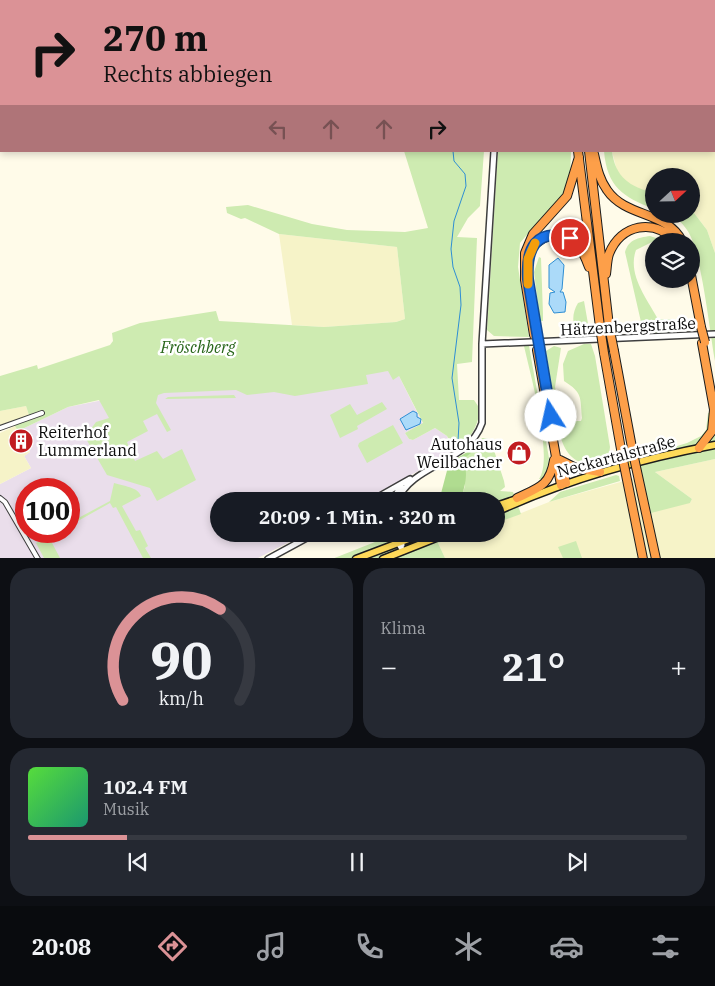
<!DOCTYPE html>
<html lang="de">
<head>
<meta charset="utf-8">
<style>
	:root { --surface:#171b24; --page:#242831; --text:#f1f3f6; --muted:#9ea1a6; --line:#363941; --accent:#db9296 }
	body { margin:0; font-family:"IBM Plex Serif",serif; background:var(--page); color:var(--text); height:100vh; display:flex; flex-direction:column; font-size:19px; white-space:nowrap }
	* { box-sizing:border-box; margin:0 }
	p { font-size:16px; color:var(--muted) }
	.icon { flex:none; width:28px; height:28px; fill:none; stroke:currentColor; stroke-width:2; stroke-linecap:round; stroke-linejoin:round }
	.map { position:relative; height:558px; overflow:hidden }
	.side { display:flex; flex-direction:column; gap:10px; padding:10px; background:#0d0f14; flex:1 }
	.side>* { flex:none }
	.top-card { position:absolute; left:0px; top:0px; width:715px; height:152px; box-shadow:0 2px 8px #0003; background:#db9296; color:#111; overflow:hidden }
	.needle { width:32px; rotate:68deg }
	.controls { position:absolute; left:645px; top:168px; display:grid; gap:10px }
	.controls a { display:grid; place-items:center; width:55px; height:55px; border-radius:50%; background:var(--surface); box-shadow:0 2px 8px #0003; font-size:25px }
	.speed { position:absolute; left:15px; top:478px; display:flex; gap:10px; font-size:25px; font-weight:700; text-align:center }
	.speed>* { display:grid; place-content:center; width:65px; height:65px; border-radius:50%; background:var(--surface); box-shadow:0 2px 8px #0003; line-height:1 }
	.speed .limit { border:8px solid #d22; background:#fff; color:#111 }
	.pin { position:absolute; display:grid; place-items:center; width:42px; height:42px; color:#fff; margin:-21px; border:2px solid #fff; border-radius:50%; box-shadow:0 1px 5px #0007 }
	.me { position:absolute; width:55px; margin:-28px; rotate:350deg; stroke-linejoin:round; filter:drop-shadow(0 0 4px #0008) }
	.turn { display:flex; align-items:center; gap:18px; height:105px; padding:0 20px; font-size:22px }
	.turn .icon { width:65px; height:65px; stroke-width:2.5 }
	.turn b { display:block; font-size:35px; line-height:42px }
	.lanes { display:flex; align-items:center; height:48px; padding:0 20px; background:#0003; justify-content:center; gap:25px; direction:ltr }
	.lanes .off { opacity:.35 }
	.big { font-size:38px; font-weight:800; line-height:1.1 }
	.side .card { flex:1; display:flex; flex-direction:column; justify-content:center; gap:8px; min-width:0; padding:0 18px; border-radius:20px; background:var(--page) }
	.side .dial { align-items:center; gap:0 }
	.dial svg { height:130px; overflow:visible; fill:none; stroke:var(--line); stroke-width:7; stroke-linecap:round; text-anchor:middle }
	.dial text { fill:var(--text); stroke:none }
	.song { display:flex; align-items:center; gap:15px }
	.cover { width:60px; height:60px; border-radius:8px; background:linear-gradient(135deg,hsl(110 70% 55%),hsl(160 70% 35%)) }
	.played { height:5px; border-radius:2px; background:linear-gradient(90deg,var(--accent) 15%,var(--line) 15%) }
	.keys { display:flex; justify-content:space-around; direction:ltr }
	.heat { display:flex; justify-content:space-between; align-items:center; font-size:28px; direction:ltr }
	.side .tiles { flex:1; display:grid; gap:10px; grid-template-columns:1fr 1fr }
	.card:last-child { grid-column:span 2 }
	.trip { position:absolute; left:210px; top:492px; width:295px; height:50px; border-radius:25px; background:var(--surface); box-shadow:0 2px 8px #0003; font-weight:800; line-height:50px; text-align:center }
	.menu { display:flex; height:80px; justify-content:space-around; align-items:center; background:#090b0e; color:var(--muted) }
	.menu .icon { width:35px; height:35px }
	.menu .active { color:var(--accent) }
	.menu b { font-size:22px; color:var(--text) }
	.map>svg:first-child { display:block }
	.industrial { fill:#eadeeb; fill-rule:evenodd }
	.farmland { fill:#f6f3c8 }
	.green { fill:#ceebb1 }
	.forest { fill:#b0dc90 }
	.water { fill:#abdaf9; stroke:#2e8ed4 }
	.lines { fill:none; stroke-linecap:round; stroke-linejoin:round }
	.stream { stroke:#2e8ed4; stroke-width:1 }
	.minor-casing { stroke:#3e3e3e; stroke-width:6 }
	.tertiary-casing { stroke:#3e3e3e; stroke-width:8 }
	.primary-casing { stroke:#1c1c1c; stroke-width:9 }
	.motorway-casing { stroke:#1c1c1c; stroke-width:10 }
	.minor { stroke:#fff; stroke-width:4 }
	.tertiary { stroke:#fff; stroke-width:5 }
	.primary { stroke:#ffda59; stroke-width:6 }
	.motorway { stroke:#fd9f49; stroke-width:8 }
	.motorway-bridge-casing { stroke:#1c1c1c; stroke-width:10; stroke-linecap:butt }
	.motorway-bridge { stroke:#fd9f49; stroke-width:8 }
	.route-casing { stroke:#114b97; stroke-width:12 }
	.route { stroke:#1a73e8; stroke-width:9 }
	.slow { stroke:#f59e0b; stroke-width:9 }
	.labels { text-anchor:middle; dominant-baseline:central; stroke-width:5; stroke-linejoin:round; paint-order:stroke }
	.street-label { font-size:16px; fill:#0b0b0b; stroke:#fff }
	.park-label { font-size:16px; font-style:italic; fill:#276519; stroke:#fff }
	.poi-label { font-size:16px; fill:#0b0b0b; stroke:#fff; text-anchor:start }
</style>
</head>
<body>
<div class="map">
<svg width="715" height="559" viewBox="0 0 715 559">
	<rect width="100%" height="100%" fill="#fffbe9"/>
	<path class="industrial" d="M 388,371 L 399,376 L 423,424 L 405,433 L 409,439 L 413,440 L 435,428 L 447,436 L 452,448 L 450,453 L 365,501 L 219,501 L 219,534 L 305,534 L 258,558 L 0,559 L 0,484 L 31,468 L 24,456 L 30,452 L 18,431 L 68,407 L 133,394 ZM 26,489 L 69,489 L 69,531 L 26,531 Z"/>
	<path class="farmland" d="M 596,0 L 715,0 L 715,253 L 707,230 L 691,209 L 691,176 L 654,176 L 654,193 L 636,188 L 625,181 L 617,171 L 612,151 L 714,151 L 714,1 Z
		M 279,234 L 397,247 L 405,319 L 396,322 L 324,327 L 292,325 Z
		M 26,406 L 29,415 L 0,425 L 0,411 Z
		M 15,426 L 30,452 L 24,456 L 31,468 L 0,484 L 0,433 Z
		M 715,459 L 715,558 L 445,558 L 438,543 L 469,534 L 496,534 L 496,523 L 549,502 L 642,476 L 690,503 L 692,499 L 655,472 Z"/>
	<path class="green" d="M 404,151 L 484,151 L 480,206 L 468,218 L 457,237 L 477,238 L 472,362 L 457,364 L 459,400 L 474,400 L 480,409 C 478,426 470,442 454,449 L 447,436 L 435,428 L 413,440 L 409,439 L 405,433 L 423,423 L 399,376 L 393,380 L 388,371 L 366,375 L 368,384 L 295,396 L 274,392 L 247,395 L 236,390 L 164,393 L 158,395 L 156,403 L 171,430 L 167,432 L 157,414 L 143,421 L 148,431 L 127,442 L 135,461 L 157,451 L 163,459 L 182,449 L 196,480 L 157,501 L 150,488 L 107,475 L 85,437 L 96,422 L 109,418 L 99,400 L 68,407 L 18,431 L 12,421 L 29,415 L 26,406 L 0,411 L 0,376 L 37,365 L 38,369 L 110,345 L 113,341 L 112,333 L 140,323 L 216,311 L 219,321 L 324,327 L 396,322 L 405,319 L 397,247 L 279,234 L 245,218 L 241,219 L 227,213 L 226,207 L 248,205 L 312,224 L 347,230 L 405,232 L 428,228 Z
		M 498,151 L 571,151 L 570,179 L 561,202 L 541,218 L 520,243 L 518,267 L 529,337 L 494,336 L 487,330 Z
		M 604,151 L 612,151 C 615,177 630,187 654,193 L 654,209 C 623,197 607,187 604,151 Z
		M 691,209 L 707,230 L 715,253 L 715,361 C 710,334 701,248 687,230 C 682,222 675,217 667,214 L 691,214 Z
		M 650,236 L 665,241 L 654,241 L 636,250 C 627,274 647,299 658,319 L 673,319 L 674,332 L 644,335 L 625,252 C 629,239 638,238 650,236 Z
		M 539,257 L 541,258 L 543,314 L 543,321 L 540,321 L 534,272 Z
		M 584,301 L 590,335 C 571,335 570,316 578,303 Z
		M 584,344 L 591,344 L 595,356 L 610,447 L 608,462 C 582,468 567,461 560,435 L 562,432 L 568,431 L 572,427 L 569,423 L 571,421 L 581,421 L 582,418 C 580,397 583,393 564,381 L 563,364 L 568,351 Z
		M 524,346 L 529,346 L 549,458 L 547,469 L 542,479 L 539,479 C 554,459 530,373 524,346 Z
		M 554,346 L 561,348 L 555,387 L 563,426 L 560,426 L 557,422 L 546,351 Z
		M 234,395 L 236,398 L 165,399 L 168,397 Z
		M 382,402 L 387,409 L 357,426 L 358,429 L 340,438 L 330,415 L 350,404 L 357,415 Z
		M 715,412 L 715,459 L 655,472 L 692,499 L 690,503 L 651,513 L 638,458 L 687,443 L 701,436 L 706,430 L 708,413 Z
		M 393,425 L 403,443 L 367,463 L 358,446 L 359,443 Z
		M 482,438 L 487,438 L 491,441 L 504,481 L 505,487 L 500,491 L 513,492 L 521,514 L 496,523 L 496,501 L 460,501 L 465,486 L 463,459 Z
		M 616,475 L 619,476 L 620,481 L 549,502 L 560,492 Z
		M 114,483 C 123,486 138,487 141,496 L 122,506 L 136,531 L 140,530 L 148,546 L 145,548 L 151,558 L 143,558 L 116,507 L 113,508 L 110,503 L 69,526 L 69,523 L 110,501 Z
		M 48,531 L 50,533 L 58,531 L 54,534 L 56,538 L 51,541 L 60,558 L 44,558 L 36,543 L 47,537 L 45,533 Z
		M 379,534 L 390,534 L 391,536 L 396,534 L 469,534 L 438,543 L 445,558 L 332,559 L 380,540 Z
		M 576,541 L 582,558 L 563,558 L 558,547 Z"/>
	<path class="forest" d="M 469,451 L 471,453 L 463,459 C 469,473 465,487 460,501 L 439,501 L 449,463 Z"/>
	<path class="water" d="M 558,258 L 564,265 L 562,289 L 560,292 L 563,292 L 566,302 L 565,312 L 554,313 L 549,304 L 550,293 L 555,292 L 549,288 L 549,265 Z
		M 413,411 L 417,413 L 417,417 L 421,419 L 420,424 L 406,430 L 400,419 Z"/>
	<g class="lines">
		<path class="stream" d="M 450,1 L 450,0
			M 453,151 L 454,161 L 465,174 L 466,186 L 454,221 L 451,249 L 453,267 L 460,287 L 461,305 L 452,378 L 459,423 L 458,441"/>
		<defs>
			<path id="minor" d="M 126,0 L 126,1
				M 0,428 L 42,413
				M 0,498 L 5,502 L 38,559"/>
			<path id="tertiary" d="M 366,0 L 367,1
				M 503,1 L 503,0
				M 482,344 L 715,334
				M 371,501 L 410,479
				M 392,501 L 401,486
				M 397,501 C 413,463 468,464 482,423 L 482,344 L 494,151
				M 393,534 L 403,551
				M 399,534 L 402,545
				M 268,559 L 314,534"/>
			<path id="primary" d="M 496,506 L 520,498
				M 496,512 C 566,480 640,459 715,445
				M 356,559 L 422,534
				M 383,559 L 446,534"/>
			<path id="motorway" d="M 565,0 L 565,1
				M 576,0 L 576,1
				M 578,151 L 600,327
				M 589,151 L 609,326
				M 594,154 C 597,167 599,179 607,190 C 626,218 667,211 682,241
				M 528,257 C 534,237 560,227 576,242 C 582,249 586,259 589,267
				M 606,274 C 607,267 607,260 609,254 C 621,224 654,218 675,241
				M 691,275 L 701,327
				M 534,335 L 525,280 L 525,253 L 533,234 L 567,196 L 579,157
				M 702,343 L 715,415
				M 537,350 L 561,485
				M 614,351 L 633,453
				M 604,353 L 622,455
				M 699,448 L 712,431 L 714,410
				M 560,460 L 576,468 L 600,472
				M 561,462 L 566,483
				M 517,498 C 538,488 550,486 554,460"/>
		</defs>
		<use href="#minor" class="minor-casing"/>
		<use href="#tertiary" class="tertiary-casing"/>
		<use href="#primary" class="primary-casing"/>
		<use href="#motorway" class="motorway-casing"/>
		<use href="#minor" class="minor"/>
		<use href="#tertiary" class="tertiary"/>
		<use href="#primary" class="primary"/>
		<use href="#motorway" class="motorway"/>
		<defs>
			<path id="motorway-bridge" d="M 609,326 L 614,351
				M 600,327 L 604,353
				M 701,327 L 705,342
				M 537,334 L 540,350
				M 633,453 L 656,559
				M 622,455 L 643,559"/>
		</defs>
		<use href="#motorway-bridge" class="motorway-bridge-casing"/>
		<use href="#motorway-bridge" class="motorway-bridge"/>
	</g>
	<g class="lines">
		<defs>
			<path id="route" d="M 551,416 L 528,279 C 526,250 535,227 570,238"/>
		</defs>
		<use href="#route" class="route-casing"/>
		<use href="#route" class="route"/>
		<path class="slow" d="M 528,284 L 528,259 L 535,243"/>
	</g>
	<defs>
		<symbol id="building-disc" viewBox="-11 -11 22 22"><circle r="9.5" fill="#c11c21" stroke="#fff"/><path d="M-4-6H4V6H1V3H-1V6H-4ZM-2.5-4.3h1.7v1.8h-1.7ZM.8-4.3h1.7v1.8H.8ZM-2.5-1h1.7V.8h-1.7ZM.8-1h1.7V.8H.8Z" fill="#fff"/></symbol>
		<symbol id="shop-disc" viewBox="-11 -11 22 22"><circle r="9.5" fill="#c11c21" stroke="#fff"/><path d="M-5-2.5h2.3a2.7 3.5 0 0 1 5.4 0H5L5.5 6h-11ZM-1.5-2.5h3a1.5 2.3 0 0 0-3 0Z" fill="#fff"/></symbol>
	</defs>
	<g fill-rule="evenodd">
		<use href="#building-disc" x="7" y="427" width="28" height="28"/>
		<use href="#shop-disc" x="505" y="439" width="28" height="28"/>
	</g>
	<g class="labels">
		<g class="street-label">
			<text transform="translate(628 326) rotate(-3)">Hätzenbergstraße</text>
			<text transform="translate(616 456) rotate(-15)">Neckartalstraße</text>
		</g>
		<g class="park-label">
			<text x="198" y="347">Fröschberg</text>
		</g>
		<g class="poi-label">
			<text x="38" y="432">Reiterhof<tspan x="38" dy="18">Lummerland</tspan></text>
			<text x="502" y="444" text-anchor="end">Autohaus<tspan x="502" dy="18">Weilbacher</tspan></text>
		</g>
	</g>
</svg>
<div class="controls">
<a><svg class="needle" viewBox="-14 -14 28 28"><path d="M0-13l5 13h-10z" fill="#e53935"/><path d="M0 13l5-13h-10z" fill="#9ea1a6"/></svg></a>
<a><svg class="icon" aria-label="layers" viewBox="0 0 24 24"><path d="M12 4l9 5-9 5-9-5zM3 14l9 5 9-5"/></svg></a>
</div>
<div class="speed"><div class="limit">100</div></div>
<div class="pin" style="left:570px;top:238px;background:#d93025"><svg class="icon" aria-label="arrive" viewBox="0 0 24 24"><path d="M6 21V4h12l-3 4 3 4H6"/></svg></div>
<svg class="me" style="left:551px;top:416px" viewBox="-20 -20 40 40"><circle r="19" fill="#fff"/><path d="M0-13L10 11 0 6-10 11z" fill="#1a73e8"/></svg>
<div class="trip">20:09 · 1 Min. · 320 m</div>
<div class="top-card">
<div class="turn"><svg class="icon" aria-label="right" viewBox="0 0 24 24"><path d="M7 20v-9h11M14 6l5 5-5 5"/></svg><div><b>270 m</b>Rechts abbiegen</div></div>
<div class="lanes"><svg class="icon off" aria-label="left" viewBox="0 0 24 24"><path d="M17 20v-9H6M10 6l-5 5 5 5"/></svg><svg class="icon off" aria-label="ahead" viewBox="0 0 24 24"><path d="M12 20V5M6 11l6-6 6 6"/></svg><svg class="icon off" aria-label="ahead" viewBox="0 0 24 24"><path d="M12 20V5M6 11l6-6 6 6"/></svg><svg class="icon" aria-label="right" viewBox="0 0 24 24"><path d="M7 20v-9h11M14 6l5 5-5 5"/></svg></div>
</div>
</div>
<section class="side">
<div class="tiles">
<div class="card dial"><svg viewBox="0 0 100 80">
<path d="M14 69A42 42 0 1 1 86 69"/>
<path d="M14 69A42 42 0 0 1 74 13" stroke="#db9296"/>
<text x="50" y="56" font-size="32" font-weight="700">90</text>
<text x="50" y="72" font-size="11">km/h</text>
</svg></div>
<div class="card"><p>Klima</p>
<div class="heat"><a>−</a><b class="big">21°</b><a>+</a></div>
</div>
<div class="card">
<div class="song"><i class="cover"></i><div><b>102.4 FM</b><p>Musik</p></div></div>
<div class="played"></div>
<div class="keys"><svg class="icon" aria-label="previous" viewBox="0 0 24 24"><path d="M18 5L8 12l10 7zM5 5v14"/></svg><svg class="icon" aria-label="pause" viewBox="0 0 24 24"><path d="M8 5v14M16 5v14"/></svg><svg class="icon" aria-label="next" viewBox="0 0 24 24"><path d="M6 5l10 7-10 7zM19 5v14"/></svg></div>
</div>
</div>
</section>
<nav class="menu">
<b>20:08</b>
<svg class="icon active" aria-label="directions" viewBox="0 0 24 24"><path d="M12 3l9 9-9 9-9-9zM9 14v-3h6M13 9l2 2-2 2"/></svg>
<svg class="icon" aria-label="music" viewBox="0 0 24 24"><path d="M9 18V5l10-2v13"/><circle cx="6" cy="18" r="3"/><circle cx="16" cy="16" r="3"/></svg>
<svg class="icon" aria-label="phone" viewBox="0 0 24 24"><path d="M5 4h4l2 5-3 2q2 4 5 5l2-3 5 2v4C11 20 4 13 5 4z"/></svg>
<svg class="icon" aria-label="climate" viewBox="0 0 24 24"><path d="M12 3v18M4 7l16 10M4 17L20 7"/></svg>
<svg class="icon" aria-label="car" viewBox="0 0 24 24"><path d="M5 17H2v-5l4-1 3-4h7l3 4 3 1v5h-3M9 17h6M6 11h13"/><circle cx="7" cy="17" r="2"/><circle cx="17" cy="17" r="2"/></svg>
<svg class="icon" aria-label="filters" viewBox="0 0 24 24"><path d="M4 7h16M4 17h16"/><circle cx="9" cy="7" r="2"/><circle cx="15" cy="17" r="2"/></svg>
</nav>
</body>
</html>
